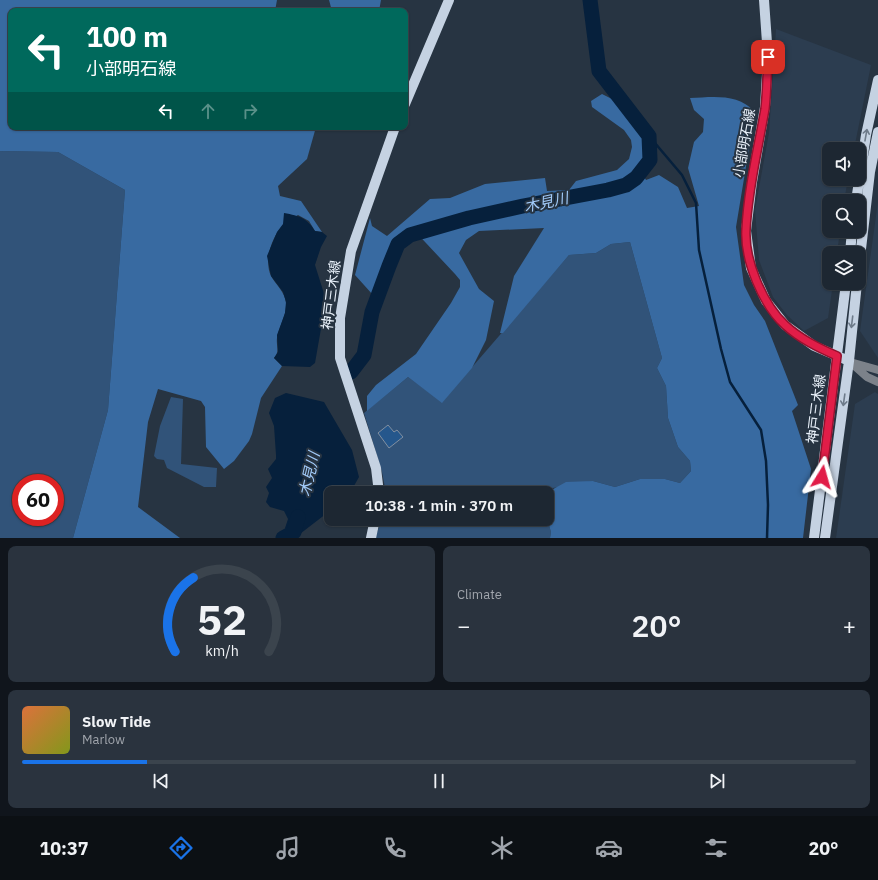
<!DOCTYPE html>
<html lang="en">
<head>
<meta charset="utf-8">
<style>
	:root { --surface:#1d2732; --page:#2a333e; --text:#f1f3f6; --muted:#a0a5ac; --line:#3b444d; --accent:#1a73e8 }
	body { margin:0; font-family:"IBM Plex Sans","Noto Sans JP",sans-serif; background:var(--page); color:var(--text); height:100vh; display:flex; flex-direction:column; font-size:15px; white-space:nowrap }
	* { box-sizing:border-box; margin:0 }
	p { font-size:13px; color:var(--muted) }
	.icon { flex:none; width:22px; height:22px; fill:none; stroke:currentColor; stroke-width:2; stroke-linecap:round; stroke-linejoin:round }
	.map { position:relative; height:538px; overflow:hidden }
	.sheet { display:flex; flex-direction:column; gap:8px; padding:8px; background:#10151c; flex:1 }
	.sheet>* { flex:none }
	.hud { position:absolute; left:8px; top:8px; width:400px; height:122px; border-radius:8px; box-shadow:0 1px 3px #0004,0 0 0 1px var(--line); background:#00695c; color:#fff; overflow:hidden }
	.tools { position:absolute; left:822px; top:142px; display:grid; gap:8px }
	.tools a { display:grid; place-items:center; width:44px; height:44px; border-radius:8px; background:var(--surface); box-shadow:0 1px 3px #0004,0 0 0 1px var(--line); font-size:20px }
	.speed { position:absolute; left:12px; top:474px; display:flex; gap:8px; font-size:20px; font-weight:700; text-align:center }
	.speed>* { display:grid; place-content:center; width:52px; height:52px; border-radius:50%; background:var(--surface); box-shadow:0 1px 3px #0004,0 0 0 1px var(--line); line-height:1 }
	.speed .limit { border:6px solid #d22; background:#fff; color:#111 }
	.pin { position:absolute; display:grid; place-items:center; width:34px; height:34px; color:#fff; margin:-17px; border-radius:8px; box-shadow:0 2px 6px #0006 }
	.me { position:absolute; width:44px; margin:-22px; rotate:8deg; stroke-linejoin:round; filter:drop-shadow(0 0 3px #0008) }
	.turn { display:flex; align-items:center; gap:14px; height:84px; padding:0 12px; font-size:18px }
	.turn .icon { width:52px; height:52px; stroke-width:2.5 }
	.turn b { display:block; font-size:28px; line-height:34px }
	.lanes { display:flex; align-items:center; height:38px; padding:0 12px; background:#0003; justify-content:center; gap:20px; direction:ltr }
	.lanes .off { opacity:.35 }
	.big { font-size:30px; font-weight:600; line-height:1.1 }
	.sheet .card { flex:1; display:flex; flex-direction:column; justify-content:center; gap:6px; min-width:0; padding:0 14px; border-radius:8px; background:var(--page) }
	.sheet .dial { align-items:center; gap:0 }
	.dial svg { height:104px; overflow:visible; fill:none; stroke:var(--line); stroke-width:7; stroke-linecap:round; text-anchor:middle }
	.dial text { fill:var(--text); stroke:none }
	.song { display:flex; align-items:center; gap:12px }
	.cover { width:48px; height:48px; border-radius:6px; background:linear-gradient(135deg,hsl(20 70% 55%),hsl(70 70% 35%)) }
	.played { height:4px; border-radius:2px; background:linear-gradient(90deg,var(--accent) 15%,var(--line) 15%) }
	.keys { display:flex; justify-content:space-around; direction:ltr }
	.heat { display:flex; justify-content:space-between; align-items:center; font-size:22px; direction:ltr }
	.sheet .tiles { flex:1; display:grid; gap:8px; grid-template-columns:1fr 1fr }
	.card:last-child { grid-column:span 2 }
	.trip { position:absolute; left:324px; top:486px; width:230px; height:40px; border-radius:8px; background:var(--surface); box-shadow:0 1px 3px #0004,0 0 0 1px var(--line); font-weight:600; line-height:40px; text-align:center }
	.dock { display:flex; height:64px; justify-content:space-around; align-items:center; background:#0c1014; color:var(--muted) }
	.dock .icon { width:28px; height:28px }
	.dock .current { color:var(--accent) }
	.dock b { font-size:18px; color:var(--text) }
	.map>svg:first-child { display:block }
	.built { fill:#2c3d50 }
	.green { fill:#315379; fill-rule:evenodd }
	.forest { fill:#386aa1 }
	.water { fill:#06203c }
	.lines { fill:none; stroke-linecap:round; stroke-linejoin:round }
	.stream { stroke:#06203c; stroke-width:2.5 }
	.river { stroke:#06203c; stroke-width:15 }
	.building { fill:#25578c; stroke:#8290a1 }
	.tertiary { stroke:#7c828a; stroke-width:8 }
	.primary { stroke:#c5d2e2; stroke-width:10 }
	.oneway { stroke:#6e7b8a }
	.route-casing { stroke:#92132f; stroke-width:10 }
	.route { stroke:#e11d48; stroke-width:7 }
	.labels { text-anchor:middle; dominant-baseline:central; stroke-width:4; stroke-linejoin:round; paint-order:stroke }
	.street-label { font-size:14px; fill:#e9f1fa; stroke:#273442 }
	.water-label { font-size:15px; font-style:italic; fill:#a2cbfa; stroke:#273442 }
</style>
</head>
<body>
<div class="map">
<svg width="878" height="538" viewBox="0 0 878 538">
	<rect width="100%" height="100%" fill="#273442"/>
	<path class="built" d="M 776,29 L 871,65 L 854,149 L 829,149 L 829,179 L 848,179 L 844,201 L 829,201 L 829,231 L 840,231 L 837,253 L 829,253 L 829,283 L 833,283 L 828,318 L 804,331 L 787,315 L 773,297 L 759,260 L 755,210 L 769,133 Z
		M 878,202 L 878,358 L 860,331 Z
		M 875,392 L 878,394 L 878,538 L 836,538 L 855,404 Z"/>
	<path class="green" d="M 0,151 L 58,152 L 125,190 L 108,410 L 73,538 L 0,538 ZM 21,483 L 55,483 L 55,517 L 21,517 Z
		M 630,242 L 662,358 L 657,368 L 666,386 L 668,418 L 678,447 L 690,461 L 691,471 L 680,483 L 665,479 L 640,479 L 615,487 L 593,481 L 553,488 L 546,493 L 386,493 L 382,472 L 364,413 L 408,377 L 442,402 L 569,255 L 596,253 L 611,244 Z
		M 171,397 L 183,399 L 181,464 L 217,468 L 216,487 L 204,487 L 167,468 L 164,460 L 157,459 L 154,456 L 160,426 Z
		M 382,519 L 547,519 L 551,532 L 550,538 L 375,538 Z"/>
	<path class="forest" d="M 0,0 L 277,0 L 275,11 L 11,11 L 11,127 L 316,127 L 307,159 L 278,186 L 280,196 L 301,201 L 322,232 L 315,231 L 309,221 L 298,215 C 293,218 287,221 283,225 C 271,238 264,261 271,276 C 276,285 285,292 286,303 C 287,314 279,327 277,338 C 276,346 280,352 274,358 L 282,366 L 261,398 L 252,434 L 249,441 L 234,461 L 224,469 L 206,447 L 205,407 L 201,401 L 158,389 L 148,422 L 138,507 L 180,538 L 73,538 L 108,410 L 125,190 L 58,152 L 0,151 Z
		M 329,0 L 381,0 L 379,11 L 332,11 Z
		M 602,94 L 614,100 L 643,137 L 646,156 L 639,168 L 646,180 L 659,175 L 678,187 L 687,208 L 699,206 L 688,168 L 694,142 L 703,132 L 704,119 L 694,110 L 690,98 C 713,97 738,93 755,112 L 736,227 L 744,285 L 754,305 L 765,321 L 798,405 L 792,411 L 811,469 L 803,538 L 550,538 L 551,532 L 547,519 L 547,493 L 546,493 L 566,482 L 593,481 L 615,487 L 640,479 L 665,479 L 680,483 L 691,471 L 690,461 L 678,447 L 668,418 L 666,386 L 657,368 L 662,358 L 630,242 L 611,244 L 596,253 L 569,255 L 503,333 L 500,333 L 514,276 L 544,228 L 479,231 L 466,240 L 459,253 L 479,289 L 494,301 L 486,340 L 472,368 L 442,403 L 408,377 L 367,411 L 367,396 L 376,385 L 416,354 L 451,303 L 460,287 L 460,280 L 455,274 L 411,227 L 394,242 L 373,295 L 355,275 L 370,218 L 372,226 L 387,236 L 430,199 L 450,198 L 485,184 L 545,178 L 547,191 L 569,190 L 576,181 L 617,170 L 629,159 L 632,147 L 631,140 L 624,130 L 592,107 L 591,101 Z"/>
	<path class="water" d="M 284,213 C 300,216 307,218 315,231 L 322,232 L 327,236 L 321,247 L 315,265 L 326,300 L 315,363 L 310,367 L 282,366 L 274,358 L 278,352 L 277,335 L 285,313 L 286,302 L 283,292 L 271,276 L 267,256 L 277,232 L 283,224 Z
		M 286,393 L 324,402 L 352,450 L 359,477 L 350,493 L 331,493 L 331,510 L 296,537 L 285,528 L 288,519 L 284,511 L 270,507 L 266,502 L 269,493 L 266,487 L 272,478 L 268,469 L 276,459 L 276,455 L 274,426 L 269,413 L 275,398 Z"/>
	<g class="lines">
		<path class="stream" d="M 649,136 L 682,175 L 696,203 L 699,250 L 721,349 L 730,382 L 761,430 L 766,461 L 768,505 L 767,538"/>
		<path class="river" d="M 351,372 L 364,355 L 372,312 L 389,266 L 398,244 L 410,235 L 469,218 L 523,206 L 608,190 L 626,185 L 636,178 L 650,160 L 649,136 L 599,71 L 590,0
			M 283,538 L 294,532 L 298,517"/>
	</g>
	<path class="building" d="M 388,425 L 394,432 L 397,430 L 403,437 L 389,448 L 378,433 Z"/>
	<g class="lines">
		<path class="tertiary" d="M 849,361 L 867,377 L 878,382
			M 850,362 L 878,370"/>
		<path class="primary" d="M 764,0 L 768,57 L 765,107 L 752,182 L 746,231 L 751,268 L 766,301 L 785,325 L 814,346 L 849,361
			M 405,104 L 449,0
			M 856,201 L 866,135 L 878,80
			M 850,253 L 852,231
			M 859,266 L 870,172 L 878,132
			M 379,493 L 376,468 L 340,358 L 340,318 L 351,251 L 395,127
			M 371,538 L 375,519
			M 814,538 L 846,283
			M 825,538 L 849,361 L 857,283"/>
	</g>
	<defs><path id="oneway-shaft" d="M-6 0H5M1.5-3L5.5 0L1.5 3" fill="none" stroke-width="1.6" stroke-linecap="round" stroke-linejoin="round"/></defs>
	<g class="oneway">
		<use href="#oneway-shaft" transform="translate(866 135) rotate(-80)"/>
		<use href="#oneway-shaft" transform="translate(852 322) rotate(97)"/>
		<use href="#oneway-shaft" transform="translate(844 400) rotate(98)"/>
	</g>
	<g class="lines">
		<defs>
			<path id="route" d="M 768,57 C 767,74 767,92 765,109 C 758,149 748,189 746,229 C 744,260 763,305 785,325 C 800,339 819,348 837,356 L 822,477"/>
		</defs>
		<use href="#route" class="route-casing"/>
		<use href="#route" class="route"/>
	</g>
	<g class="labels">
		<g class="street-label">
			<text transform="translate(744 143) rotate(-80)">小部明石線</text>
			<text transform="translate(331 295) rotate(-83)">神戸三木線</text>
			<text transform="translate(816 409) rotate(-83)">神戸三木線</text>
		</g>
		<g class="water-label">
			<text transform="translate(546 202) rotate(-12)">木見川</text>
			<text transform="translate(309 474) rotate(-77)">木見川</text>
		</g>
	</g>
</svg>
<div class="tools">
<a><svg class="icon" aria-label="sound" viewBox="0 0 24 24"><path d="M4 9h4l5-4v14l-5-4H4zM17 9q2 3 0 6"/></svg></a>
<a><svg class="icon" aria-label="search" viewBox="0 0 24 24"><circle cx="10" cy="10" r="6"/><path d="M15 15l6 6"/></svg></a>
<a><svg class="icon" aria-label="layers" viewBox="0 0 24 24"><path d="M12 4l9 5-9 5-9-5zM3 14l9 5 9-5"/></svg></a>
</div>
<div class="speed"><div class="limit">60</div></div>
<div class="pin" style="left:768px;top:57px;background:#d93025"><svg class="icon" aria-label="arrive" viewBox="0 0 24 24"><path d="M6 21V4h12l-3 4 3 4H6"/></svg></div>
<svg class="me" style="left:822px;top:477px" viewBox="-20 -20 40 40"><path d="M0-17L14 15 0 8-14 15z" fill="#e11d48" stroke="#fff" stroke-width="4"/></svg>
<div class="trip">10:38 · 1 min · 370 m</div>
<div class="hud">
<div class="turn"><svg class="icon" aria-label="left" viewBox="0 0 24 24"><path d="M17 20v-9H6M10 6l-5 5 5 5"/></svg><div><b>100 m</b>小部明石線</div></div>
<div class="lanes"><svg class="icon" aria-label="left" viewBox="0 0 24 24"><path d="M17 20v-9H6M10 6l-5 5 5 5"/></svg><svg class="icon off" aria-label="ahead" viewBox="0 0 24 24"><path d="M12 20V5M6 11l6-6 6 6"/></svg><svg class="icon off" aria-label="right" viewBox="0 0 24 24"><path d="M7 20v-9h11M14 6l5 5-5 5"/></svg></div>
</div>
</div>
<section class="sheet">
<div class="tiles">
<div class="card dial"><svg viewBox="0 0 100 80">
<path d="M14 69A42 42 0 1 1 86 69"/>
<path d="M14 69A42 42 0 0 1 28 12" stroke="#1a73e8"/>
<text x="50" y="56" font-size="32" font-weight="700">52</text>
<text x="50" y="72" font-size="11">km/h</text>
</svg></div>
<div class="card"><p>Climate</p>
<div class="heat"><a>−</a><b class="big">20°</b><a>+</a></div>
</div>
<div class="card">
<div class="song"><i class="cover"></i><div><b>Slow Tide</b><p>Marlow</p></div></div>
<div class="played"></div>
<div class="keys"><svg class="icon" aria-label="previous" viewBox="0 0 24 24"><path d="M18 5L8 12l10 7zM5 5v14"/></svg><svg class="icon" aria-label="pause" viewBox="0 0 24 24"><path d="M8 5v14M16 5v14"/></svg><svg class="icon" aria-label="next" viewBox="0 0 24 24"><path d="M6 5l10 7-10 7zM19 5v14"/></svg></div>
</div>
</div>
</section>
<nav class="dock">
<b>10:37</b>
<svg class="icon current" aria-label="directions" viewBox="0 0 24 24"><path d="M12 3l9 9-9 9-9-9zM9 14v-3h6M13 9l2 2-2 2"/></svg>
<svg class="icon" aria-label="music" viewBox="0 0 24 24"><path d="M9 18V5l10-2v13"/><circle cx="6" cy="18" r="3"/><circle cx="16" cy="16" r="3"/></svg>
<svg class="icon" aria-label="phone" viewBox="0 0 24 24"><path d="M5 4h4l2 5-3 2q2 4 5 5l2-3 5 2v4C11 20 4 13 5 4z"/></svg>
<svg class="icon" aria-label="climate" viewBox="0 0 24 24"><path d="M12 3v18M4 7l16 10M4 17L20 7"/></svg>
<svg class="icon" aria-label="car" viewBox="0 0 24 24"><path d="M5 17H2v-5l4-1 3-4h7l3 4 3 1v5h-3M9 17h6M6 11h13"/><circle cx="7" cy="17" r="2"/><circle cx="17" cy="17" r="2"/></svg>
<svg class="icon" aria-label="filters" viewBox="0 0 24 24"><path d="M4 7h16M4 17h16"/><circle cx="9" cy="7" r="2"/><circle cx="15" cy="17" r="2"/></svg>
<b>20°</b>
</nav>
</body>
</html>
